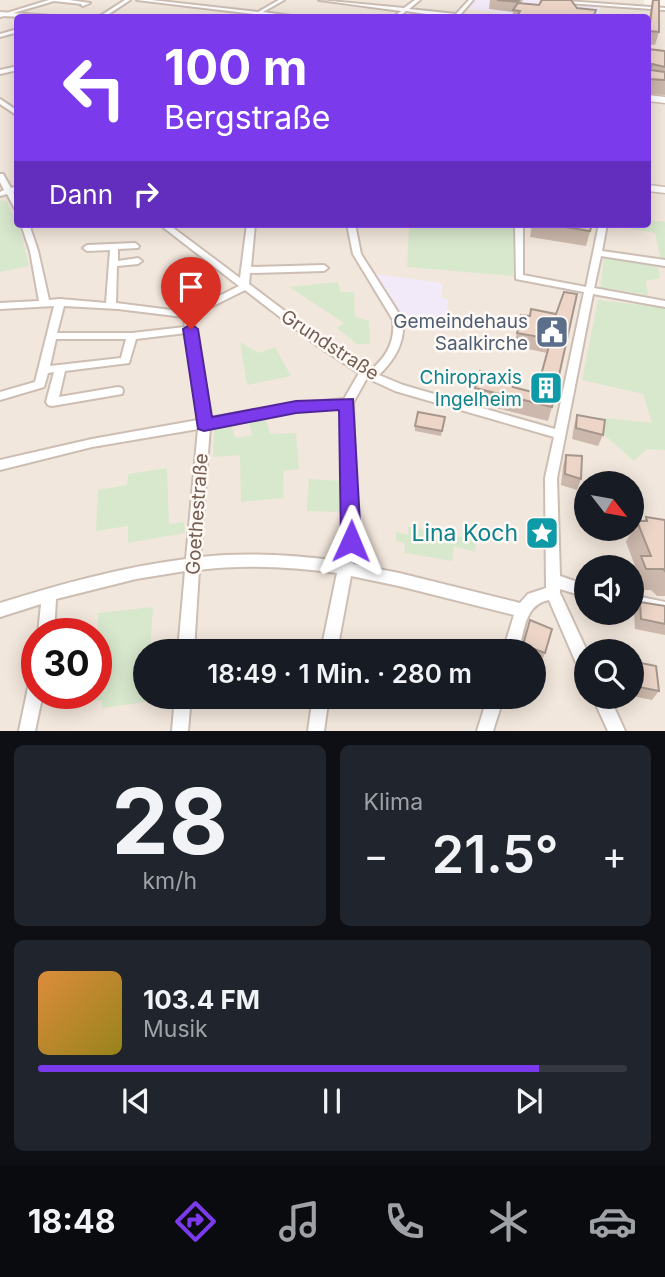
<!DOCTYPE html>
<html lang="de">
<head>
<meta charset="utf-8">
<style>
	:root { --surface:#171b24; --page:#20242c; --text:#f1f3f6; --muted:#9ea1a6; --line:#363941; --accent:#7c3aed }
	body { margin:0; font-family:Inter,sans-serif; background:var(--page); color:var(--text); height:100vh; display:flex; flex-direction:column; font-size:26px; white-space:nowrap }
	* { box-sizing:border-box; margin:0 }
	p { font-size:23px; color:var(--muted) }
	.icon { flex:none; width:38px; height:38px; fill:none; stroke:currentColor; stroke-width:2; stroke-linecap:round; stroke-linejoin:round }
	.map { position:relative; height:731px; overflow:hidden }
	.sheet { display:flex; flex-direction:column; gap:14px; padding:14px; background:#0d0f14; flex:1 }
	.sheet>* { flex:none }
	.guide { position:absolute; left:14px; top:14px; width:637px; height:214px; border-radius:7px; box-shadow:0 4px 18px #0003; background:#7c3aed; color:#fff; overflow:hidden }
	.needle { width:46px; rotate:121deg }
	.controls { position:absolute; left:574px; top:471px; display:grid; gap:14px }
	.controls a { display:grid; place-items:center; width:70px; height:70px; border-radius:50%; background:var(--surface); box-shadow:0 4px 18px #0003; font-size:35px }
	.speed { position:absolute; left:21px; top:618px; display:flex; gap:14px; font-size:35px; font-weight:700; text-align:center }
	.speed>* { display:grid; place-content:center; width:91px; height:91px; border-radius:50%; background:var(--surface); box-shadow:0 4px 18px #0003; line-height:1 }
	.speed .limit { border:10px solid #d22; background:#fff; color:#111 }
	.pin { position:absolute; display:grid; place-items:center; width:60px; height:60px; color:#fff; margin:-72px -30px; border-radius:50% 50% 50% 0; rotate:-45deg; box-shadow:0 0 7px #0007 }
	.pin .icon { rotate:45deg }
	.me { position:absolute; width:77px; margin:-38px; rotate:1deg; stroke-linejoin:round; filter:drop-shadow(0 0 5px #0008) }
	.turn { display:flex; align-items:center; gap:24px; height:147px; padding:0 35px; font-size:32px }
	.turn .icon { width:91px; height:91px; stroke-width:2.5 }
	.turn b { display:block; font-size:49px; line-height:60px }
	.then { display:flex; align-items:center; height:66px; padding:0 35px; background:#0003; gap:14px; font-size:26px }
	.big { font-size:52px; font-weight:600; line-height:1.1 }
	.sheet .card { flex:1; display:flex; flex-direction:column; justify-content:center; gap:10px; min-width:0; padding:0 24px; border-radius:10px; background:var(--page) }
	.sheet .dial { align-items:center; gap:0 }
	.dial b { font-size:91px; line-height:1 }
	.song { display:flex; align-items:center; gap:21px }
	.cover { width:84px; height:84px; border-radius:10px; background:linear-gradient(135deg,hsl(30 70% 55%),hsl(50 70% 35%)) }
	.played { height:7px; border-radius:4px; background:linear-gradient(90deg,var(--accent) 85%,var(--line) 85%) }
	.keys { display:flex; justify-content:space-around; direction:ltr }
	.heat { display:flex; justify-content:space-between; align-items:center; font-size:38px; direction:ltr }
	.sheet .tiles { flex:1; display:grid; gap:14px; grid-template-columns:1fr 1fr }
	.card:last-child { grid-column:span 2 }
	.trip { position:absolute; left:133px; top:639px; width:413px; height:70px; border-radius:35px; background:var(--surface); box-shadow:0 4px 18px #0003; font-weight:600; line-height:70px; text-align:center }
	.menu { display:flex; height:112px; justify-content:space-around; align-items:center; background:#090b0e; color:var(--muted) }
	.menu .icon { width:49px; height:49px }
	.menu .on { color:var(--accent) }
	.menu b { font-size:32px; color:var(--text) }
	.map>svg:first-child { display:block }
	.residential { fill:#f2e7dc; fill-rule:evenodd }
	.education { fill:#f2eaf8 }
	.green { fill:#d8e8cd }
	.lines { fill:none; stroke-linecap:round; stroke-linejoin:round }
	.minor-casing { stroke:#cdbeb4; stroke-width:4 }
	.tertiary-casing { stroke:#cdbeb4; stroke-width:4 }
	.secondary-casing { stroke:#cfbeb2; stroke-width:3 }
	.minor { fill:#fff; fill-rule:evenodd }
	.tertiary { fill:#fff; fill-rule:evenodd }
	.secondary { fill:#fff; fill-rule:evenodd }
	.wall { fill:#ccb8ac }
	.building { fill:#edd6c8; stroke:#a6968c; stroke-width:2 }
	.route { fill:#7c3aed; stroke:#51269a; stroke-width:2 }
	.labels { text-anchor:middle; dominant-baseline:central; stroke-width:5; stroke-linejoin:round; paint-order:stroke }
	.service-label { font-size:19px; fill:#4e5e75; stroke:#fef9f4; text-anchor:end }
	.street-label { font-size:19px; fill:#755d52; stroke:#fef9f4 }
	.culture-label { font-size:19px; fill:#0d838f; stroke:#fef9f4; text-anchor:end }
	.near-culture-label { font-size:23px; fill:#0d838f; stroke:#fef9f4; text-anchor:end }
</style>
</head>
<body>
<div class="map">
<svg width="665" height="731" viewBox="0 0 665 731">
	<rect width="100%" height="100%" fill="#fbf5ed"/>
	<path class="residential" d="M 0,0 L 644,0 L 643,7 L 665,9 L 665,731 L 0,731 ZM 18,18 L 648,18 L 648,224 L 18,224 ZM 586,483 L 632,483 L 632,528 L 586,528 ZM 586,567 L 632,567 L 632,612 L 586,612 ZM 37,634 L 96,634 L 96,693 L 37,693 ZM 145,651 L 534,651 L 534,696 L 145,696 ZM 586,651 L 632,651 L 632,696 L 586,696 Z"/>
	<path class="education" d="M 474,0 L 568,0 L 573,4 L 601,7 L 596,18 L 495,17 L 499,12 L 466,9 Z
		M 376,274 L 442,283 L 441,298 L 448,299 L 447,331 L 407,329 Z"/>
	<path class="green" d="M 0,200 L 7,202 L 21,231 L 29,266 L 0,272 Z
		M 648,220 L 665,222 L 665,261 L 661,261 L 655,233 L 611,225 L 648,224 Z
		M 405,224 L 513,224 L 513,276 L 407,267 L 409,228 Z
		M 609,257 L 657,263 L 660,278 L 646,281 L 648,295 L 605,288 L 604,292 L 600,290 L 604,258 Z
		M 338,282 L 341,292 L 354,292 L 355,317 L 369,321 L 370,344 L 357,344 L 337,328 L 344,323 L 289,287 Z
		M 598,300 L 665,308 L 665,450 L 647,449 L 634,461 L 600,431 L 594,430 L 596,417 L 652,423 L 643,394 L 582,380 Z
		M 240,342 L 259,353 L 275,347 L 291,376 L 247,385 Z
		M 266,420 L 270,434 L 296,433 L 299,469 L 283,471 L 284,498 L 241,502 L 240,455 L 213,457 L 214,429 L 232,427 L 235,438 L 252,435 L 249,422 Z
		M 167,468 L 169,524 L 184,522 L 185,533 L 128,543 L 128,526 L 96,531 L 98,490 L 127,485 L 128,474 Z
		M 309,479 L 343,481 L 341,512 L 307,511 Z
		M 408,527 L 477,540 L 475,552 L 454,546 L 452,561 L 405,553 L 405,543 L 396,541 L 396,532 L 408,535 Z
		M 153,607 L 150,651 L 145,651 L 146,702 L 102,708 L 102,700 L 86,702 L 87,693 L 96,693 L 98,613 Z"/>
	<g class="lines">
		<defs>
			<path id="minor" d="M 49,0 L 69,0 L 90,3 L 83,6 L 81,5 L 82,4 L 54,1 L 0,17 L 0,15 Z
				M 125,0 L 130,0 L 103,18 L 97,18 Z
				M 137,0 L 151,0 L 258,12 L 279,0 L 284,0 L 263,12 L 306,18 L 287,18 Z
				M 319,0 L 404,8 L 415,0 L 420,0 L 409,9 L 456,14 L 469,0 L 473,0 L 460,15 L 477,18 L 453,18 L 406,11 L 398,18 L 392,18 L 401,11 Z
				M 566,1 L 665,8 L 665,10 L 568,3 Z
				M 18,29 L 18,32 L 0,37 L 0,34 Z
				M 18,66 L 18,70 L 0,74 L 0,70 Z
				M 0,99 L 18,111 L 18,116 L 0,104 Z
				M 0,174 L 3,174 L 11,188 L 18,186 L 18,191 L 13,192 L 18,200 L 18,209 L 15,209 L 7,194 L 0,196 L 0,192 L 4,190 L 0,182 Z
				M 21,224 L 29,224 L 38,251 L 49,300 L 60,299 L 106,303 L 110,250 L 87,251 L 83,248 L 87,245 L 135,243 L 139,246 L 138,248 L 118,249 L 118,261 L 138,258 L 142,261 L 138,264 L 117,266 L 116,303 L 187,312 L 239,286 L 159,224 L 168,224 L 240,278 L 247,224 L 255,224 L 251,267 L 324,265 L 328,268 L 324,271 L 250,273 L 249,284 L 323,340 L 370,371 C 387,356 395,342 393,320 L 353,254 L 347,224 L 355,224 L 361,254 L 403,320 C 405,343 395,359 379,375 L 403,385 L 555,429 L 584,292 L 516,279 L 515,224 L 523,224 L 523,275 L 586,287 L 599,224 L 607,224 L 602,251 L 665,260 L 665,266 L 601,256 L 594,288 L 665,301 L 665,307 L 593,294 L 557,478 L 560,576 L 586,585 L 586,597 L 560,589 L 560,593 L 587,651 L 586,674 L 580,672 L 549,600 C 525,604 524,631 519,651 L 503,651 L 514,615 L 399,586 L 351,576 L 337,651 L 321,651 L 337,573 C 292,567 245,564 199,570 L 194,651 L 178,651 L 185,571 L 136,579 L 56,599 L 54,634 L 38,634 L 41,604 L 0,617 L 0,603 C 61,584 122,567 186,559 L 198,429 L 92,447 L 0,470 L 0,460 L 92,439 L 198,420 L 186,333 L 136,339 L 129,363 L 65,371 L 59,397 L 118,387 L 122,388 L 123,391 L 122,394 L 52,406 L 48,405 L 46,402 L 54,372 L 48,373 L 44,387 L 0,400 L 0,392 L 35,382 L 54,306 L 0,309 L 0,303 L 39,301 L 30,251 ZM 245,290 L 315,344 L 359,373 L 344,399 L 297,403 L 209,418 L 193,316 ZM 64,306 L 118,309 L 184,317 L 185,327 L 132,333 L 57,333 ZM 56,339 L 126,339 L 121,358 L 50,366 ZM 367,378 L 395,391 L 554,437 L 545,478 L 546,588 L 528,594 L 520,603 L 399,573 L 353,564 L 358,541 L 353,403 ZM 342,407 L 344,541 L 340,561 C 294,555 247,552 200,557 L 210,427 L 297,411 Z
				M 632,595 L 665,602 L 665,616 L 632,609 Z
				M 37,675 L 37,693 L 43,693 L 35,731 L 19,731 L 29,683 L 31,677 Z
				M 175,696 L 191,696 L 188,731 L 172,731 Z
				M 313,696 L 329,696 L 324,731 L 308,731 Z
				M 488,696 L 504,696 L 493,731 L 477,731 Z
				M 592,696 L 609,696 L 625,731 L 608,731 Z"/>
			<path id="tertiary" d="M 0,12 L 51,16 L 54,18 L 0,16 Z"/>
			<path id="secondary" d="M 648,95 L 665,97 L 665,103 L 648,101 Z
				M 648,185 L 665,187 L 665,193 L 648,191 Z"/>
		</defs>
		<use href="#minor" class="minor-casing"/>
		<use href="#tertiary" class="tertiary-casing"/>
		<use href="#secondary" class="secondary-casing"/>
		<use href="#minor" class="minor"/>
		<use href="#tertiary" class="tertiary"/>
		<use href="#secondary" class="secondary"/>
	</g>
	<path class="wall" d="M 490,0 L 523,0 L 521,3 L 539,5 L 540,0 L 571,0 L 577,8 L 594,18 L 512,18 L 513,12 L 489,9 Z
		M 653,0 L 659,32 L 655,45 L 648,44 L 648,28 L 650,12 Z
		M 665,51 L 665,95 L 648,94 L 648,52 Z
		M 532,224 L 592,224 L 586,246 L 530,237 Z
		M 556,314 L 552,407 L 548,421 L 472,402 L 475,388 L 510,384 L 513,387 L 536,393 L 547,353 L 514,346 L 521,315 L 530,316 Z
		M 577,415 L 603,435 L 598,446 L 572,439 L 574,426 Z
		M 445,417 L 441,436 L 415,431 L 415,426 Z
		M 566,455 L 581,479 L 577,490 L 561,485 L 563,466 Z
		M 646,517 L 665,520 L 665,596 L 657,596 L 651,590 L 634,590 L 632,583 L 632,573 L 635,566 L 626,542 L 637,521 L 644,521 Z
		M 640,602 L 665,606 L 665,635 L 635,629 L 634,612 Z
		M 530,620 L 545,653 L 541,663 L 534,660 L 534,651 L 520,651 Z
		M 636,662 L 659,691 L 652,700 L 632,696 L 632,669 Z"/>
	<path class="building" d="M 497,0 L 519,0 L 518,2 Z
		M 542,0 L 571,0 L 577,8 L 596,10 L 593,18 L 516,18 L 520,11 L 513,10 L 518,3 L 539,5 Z
		M 653,0 L 659,0 L 659,32 L 649,31 Z
		M 648,49 L 665,51 L 665,67 L 652,64 L 650,70 L 665,72 L 665,80 L 648,79 Z
		M 547,224 L 592,224 L 590,231 Z
		M 564,292 L 577,294 L 552,407 L 475,388 L 480,371 L 511,378 L 510,383 L 513,387 L 536,393 L 551,339 L 517,333 L 521,315 L 530,316 L 531,309 L 556,314 Z
		M 418,412 L 445,417 L 442,431 L 415,426 Z
		M 577,415 L 605,420 L 603,435 L 576,428 Z
		M 566,455 L 582,456 L 581,479 L 565,474 Z
		M 646,517 L 665,520 L 665,571 L 663,569 L 646,569 L 641,556 L 651,556 L 637,521 L 647,521 Z
		M 640,602 L 665,606 L 665,624 L 641,619 Z
		M 530,620 L 552,629 L 545,653 L 523,645 Z
		M 636,662 L 656,666 L 659,691 L 639,687 Z"/>
	<path class="route" d="M 191,324 L 198,329 L 212,417 L 296,401 L 353,399 L 361,541 L 358,547 L 351,549 L 344,547 L 341,541 L 339,410 L 296,413 L 204,431 L 198,429 L 183,329 Z"/>
	<defs>
		<symbol id="civic-square" viewBox="-11 -11 22 22"><rect x="-9" y="-9" width="18" height="18" rx="4" fill="#5c6f8a" stroke="#fef9f4"/><path d="M-.6-6.5H3V-4.5H.6V-3L4-1V1h2V6H-6V1h2V-1L-.6-3ZM-1.2 2.5V6h2.4V2.5Z" fill="#fff"/></symbol>
		<symbol id="building-square" viewBox="-11 -11 22 22"><rect x="-9" y="-9" width="18" height="18" rx="4" fill="#0f9aa8" stroke="#fef9f4"/><path d="M-4-6H4V6H1V3H-1V6H-4ZM-2.5-4.3h1.7v1.8h-1.7ZM.8-4.3h1.7v1.8H.8ZM-2.5-1h1.7V.8h-1.7ZM.8-1h1.7V.8H.8Z" fill="#fff"/></symbol>
		<symbol id="sight-square" viewBox="-11 -11 22 22"><rect x="-9" y="-9" width="18" height="18" rx="4" fill="#0f9aa8" stroke="#fef9f4"/><path d="M0-6L1.8-2.2L6-1.7L2.9 1.2L3.7 5.4L0 3.3L-3.7 5.4L-2.9 1.2L-6-1.7L-1.8-2.2Z" fill="#fff"/></symbol>
	</defs>
	<g fill-rule="evenodd">
		<use href="#civic-square" x="533" y="313" width="38" height="38"/>
		<use href="#building-square" x="527" y="369" width="38" height="38"/>
		<use href="#sight-square" x="523" y="514" width="38" height="38"/>
	</g>
	<g class="labels">
		<g class="service-label">
			<text x="528" y="321">Gemeindehaus<tspan x="528" dy="22">Saalkirche</tspan></text>
		</g>
		<g class="street-label">
			<text transform="translate(330 345) rotate(33)">Grundstraße</text>
			<text transform="translate(197 514) rotate(-86)">Goethestraße</text>
		</g>
		<g class="culture-label">
			<text x="522" y="377">Chiropraxis<tspan x="522" dy="22">Ingelheim</tspan></text>
		</g>
		<g class="near-culture-label">
			<text x="518" y="533">Lina Koch</text>
		</g>
	</g>
</svg>
<div class="controls">
<a><svg class="needle" viewBox="-14 -14 28 28"><path d="M0-13l5 13h-10z" fill="#e53935"/><path d="M0 13l5-13h-10z" fill="#9ea1a6"/></svg></a>
<a><svg class="icon" aria-label="sound" viewBox="0 0 24 24"><path d="M4 9h4l5-4v14l-5-4H4zM17 9q2 3 0 6"/></svg></a>
<a><svg class="icon" aria-label="search" viewBox="0 0 24 24"><circle cx="10" cy="10" r="6"/><path d="M15 15l6 6"/></svg></a>
</div>
<div class="speed"><div class="limit">30</div></div>
<div class="pin" style="left:191px;top:329px;background:#d93025"><svg class="icon" aria-label="arrive" viewBox="0 0 24 24"><path d="M6 21V4h12l-3 4 3 4H6"/></svg></div>
<svg class="me" style="left:351px;top:541px" viewBox="-20 -20 40 40"><path d="M0-17L14 15 0 8-14 15z" fill="#7c3aed" stroke="#fff" stroke-width="4"/></svg>
<div class="trip">18:49 · 1 Min. · 280 m</div>
<div class="guide">
<div class="turn"><svg class="icon" aria-label="left" viewBox="0 0 24 24"><path d="M17 20v-9H6M10 6l-5 5 5 5"/></svg><div><b>100 m</b>Bergstraße</div></div>
<div class="then">Dann<svg class="icon" aria-label="right" viewBox="0 0 24 24"><path d="M7 20v-9h11M14 6l5 5-5 5"/></svg></div>
</div>
</div>
<section class="sheet">
<div class="tiles">
<div class="card dial"><b>28</b><p>km/h</p></div>
<div class="card"><p>Klima</p>
<div class="heat"><a>−</a><b class="big">21.5°</b><a>+</a></div>
</div>
<div class="card">
<div class="song"><i class="cover"></i><div><b>103.4 FM</b><p>Musik</p></div></div>
<div class="played"></div>
<div class="keys"><svg class="icon" aria-label="previous" viewBox="0 0 24 24"><path d="M18 5L8 12l10 7zM5 5v14"/></svg><svg class="icon" aria-label="pause" viewBox="0 0 24 24"><path d="M8 5v14M16 5v14"/></svg><svg class="icon" aria-label="next" viewBox="0 0 24 24"><path d="M6 5l10 7-10 7zM19 5v14"/></svg></div>
</div>
</div>
</section>
<nav class="menu">
<b>18:48</b>
<svg class="icon on" aria-label="directions" viewBox="0 0 24 24"><path d="M12 3l9 9-9 9-9-9zM9 14v-3h6M13 9l2 2-2 2"/></svg>
<svg class="icon" aria-label="music" viewBox="0 0 24 24"><path d="M9 18V5l10-2v13"/><circle cx="6" cy="18" r="3"/><circle cx="16" cy="16" r="3"/></svg>
<svg class="icon" aria-label="phone" viewBox="0 0 24 24"><path d="M5 4h4l2 5-3 2q2 4 5 5l2-3 5 2v4C11 20 4 13 5 4z"/></svg>
<svg class="icon" aria-label="climate" viewBox="0 0 24 24"><path d="M12 3v18M4 7l16 10M4 17L20 7"/></svg>
<svg class="icon" aria-label="car" viewBox="0 0 24 24"><path d="M5 17H2v-5l4-1 3-4h7l3 4 3 1v5h-3M9 17h6M6 11h13"/><circle cx="7" cy="17" r="2"/><circle cx="17" cy="17" r="2"/></svg>
</nav>
</body>
</html>
